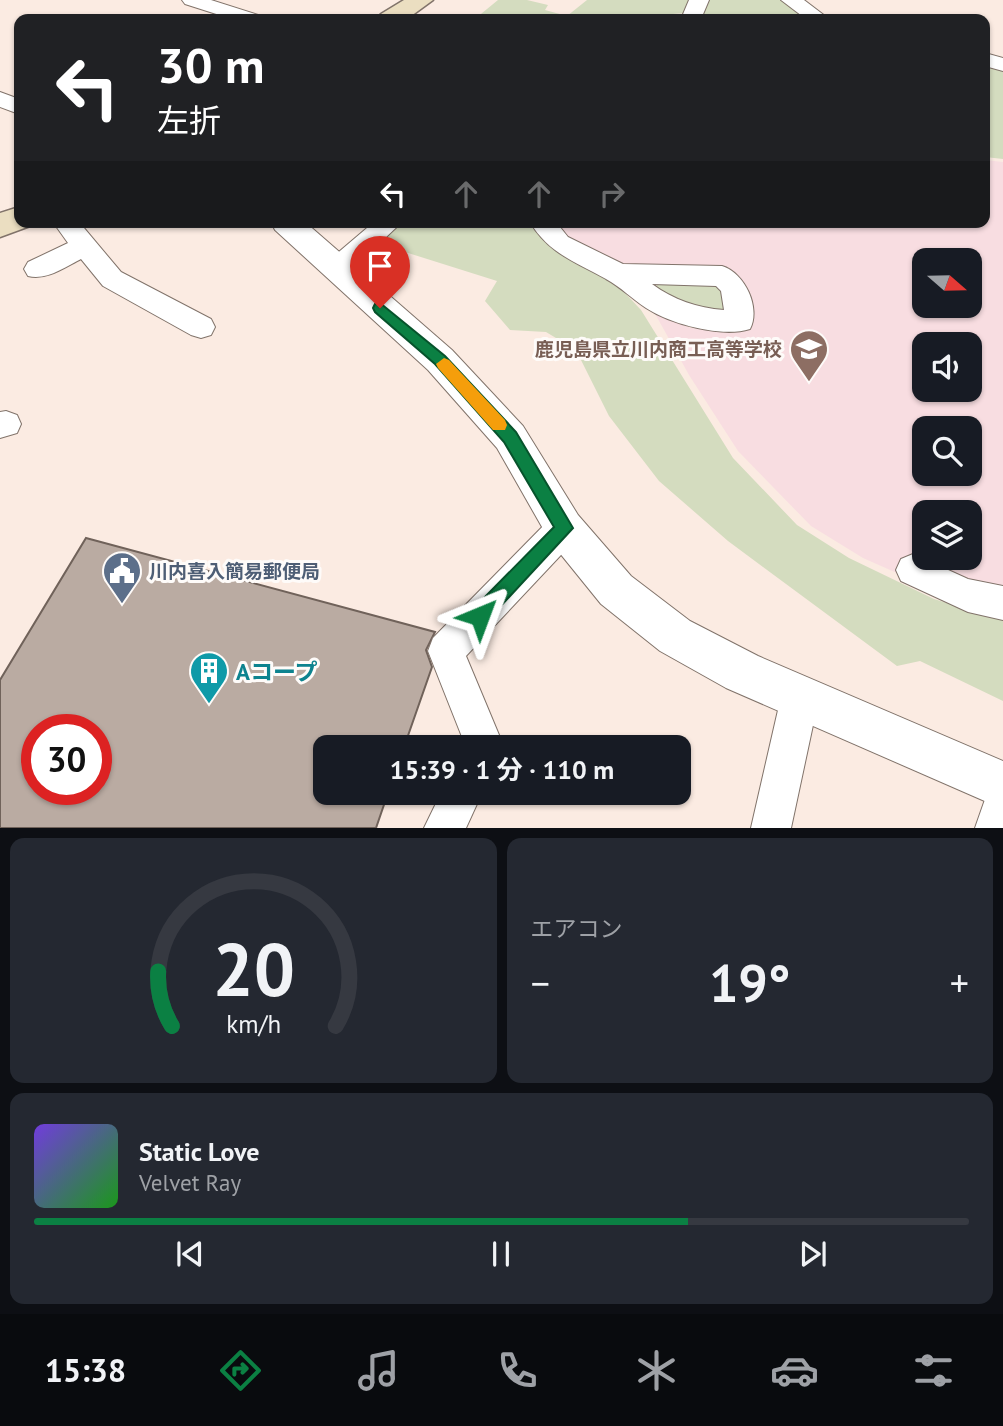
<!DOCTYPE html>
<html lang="ja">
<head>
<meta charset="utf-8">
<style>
	:root { --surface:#171b24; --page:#242831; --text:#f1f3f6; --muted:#9ea1a6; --line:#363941; --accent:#0b8043 }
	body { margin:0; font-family:"PT Sans","Noto Sans JP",sans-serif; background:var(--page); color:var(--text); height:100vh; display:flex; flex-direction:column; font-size:26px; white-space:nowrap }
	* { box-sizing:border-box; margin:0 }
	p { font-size:23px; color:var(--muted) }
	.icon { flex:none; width:38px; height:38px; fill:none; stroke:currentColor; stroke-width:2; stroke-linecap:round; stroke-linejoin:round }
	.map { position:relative; height:828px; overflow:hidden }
	.sheet { display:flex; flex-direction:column; gap:10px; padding:10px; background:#0d0f14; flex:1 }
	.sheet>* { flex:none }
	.guide { position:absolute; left:14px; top:14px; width:976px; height:214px; border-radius:14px; box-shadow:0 2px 5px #0004; background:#202124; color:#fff; overflow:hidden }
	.needle { width:46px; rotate:110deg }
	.fabs { position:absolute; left:912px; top:248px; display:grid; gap:14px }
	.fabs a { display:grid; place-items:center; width:70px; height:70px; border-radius:14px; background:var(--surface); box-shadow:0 2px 5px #0004; font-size:35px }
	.speed { position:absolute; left:21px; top:714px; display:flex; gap:14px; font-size:35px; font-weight:700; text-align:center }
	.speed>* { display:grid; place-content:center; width:91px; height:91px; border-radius:50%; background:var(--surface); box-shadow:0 2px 5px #0004; line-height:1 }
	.speed .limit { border:10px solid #d22; background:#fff; color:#111 }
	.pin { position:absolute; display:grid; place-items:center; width:60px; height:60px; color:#fff; margin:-72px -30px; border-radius:50% 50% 50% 0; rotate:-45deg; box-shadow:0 0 7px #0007 }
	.pin .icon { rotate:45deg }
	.me { position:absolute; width:77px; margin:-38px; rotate:44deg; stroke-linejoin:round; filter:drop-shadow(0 0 5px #0008) }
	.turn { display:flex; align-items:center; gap:24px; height:147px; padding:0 28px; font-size:32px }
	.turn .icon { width:91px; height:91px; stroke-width:2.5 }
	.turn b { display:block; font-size:49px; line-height:60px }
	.lanes { display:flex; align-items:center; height:66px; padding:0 28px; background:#0003; justify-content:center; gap:35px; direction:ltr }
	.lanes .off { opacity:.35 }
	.big { font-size:52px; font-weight:700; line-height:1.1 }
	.sheet .tile { flex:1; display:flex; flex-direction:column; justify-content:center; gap:10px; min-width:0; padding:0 24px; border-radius:14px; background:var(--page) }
	.sheet .dial { align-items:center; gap:0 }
	.dial svg { height:182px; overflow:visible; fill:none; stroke:var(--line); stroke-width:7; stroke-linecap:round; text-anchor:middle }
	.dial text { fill:var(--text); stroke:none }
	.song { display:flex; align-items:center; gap:21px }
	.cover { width:84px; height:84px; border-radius:10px; background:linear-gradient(135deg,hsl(260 70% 55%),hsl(120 70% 35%)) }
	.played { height:7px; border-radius:4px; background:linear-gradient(90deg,var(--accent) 70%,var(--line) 70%) }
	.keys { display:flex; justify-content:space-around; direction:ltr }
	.heat { display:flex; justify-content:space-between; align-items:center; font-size:38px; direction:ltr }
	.sheet .tiles { flex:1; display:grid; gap:10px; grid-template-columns:1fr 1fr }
	.tile:last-child { grid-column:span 2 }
	.trip { position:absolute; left:313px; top:735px; width:378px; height:70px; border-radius:14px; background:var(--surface); box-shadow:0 2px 5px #0004; font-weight:700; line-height:70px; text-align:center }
	.tab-bar { display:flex; height:112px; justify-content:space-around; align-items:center; background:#090b0e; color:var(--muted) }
	.tab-bar .icon { width:49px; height:49px }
	.tab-bar .current { color:var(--accent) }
	.tab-bar b { font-size:32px; color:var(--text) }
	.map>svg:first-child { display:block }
	.education { fill:#f8dde1; fill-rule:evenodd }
	.green { fill:#d4dcbf }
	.building { fill:#baaba2; stroke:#70625a; stroke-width:2; fill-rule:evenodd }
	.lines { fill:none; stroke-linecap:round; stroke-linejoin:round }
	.minor-casing { stroke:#81736a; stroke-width:2 }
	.tertiary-casing { stroke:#81736a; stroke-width:2 }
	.secondary-casing { stroke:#81736a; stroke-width:3 }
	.minor { fill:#fff; fill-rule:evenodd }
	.tertiary { fill:#fff; fill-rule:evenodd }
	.secondary { fill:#ebdec1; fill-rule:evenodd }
	.route { fill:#0b8043; stroke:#07532c; stroke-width:2 }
	.slow { fill:#f59e0b }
	.labels { text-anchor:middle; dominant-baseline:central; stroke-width:6; stroke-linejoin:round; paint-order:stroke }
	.education-label { font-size:19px; font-weight:bold; fill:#785e54; stroke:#fefbf9; text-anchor:end }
	.service-label { font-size:19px; font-weight:bold; fill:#4e5e75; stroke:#fefbf9; text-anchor:start }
	.near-culture-label { font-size:23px; font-weight:bold; fill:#0d838f; stroke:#fefbf9; text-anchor:start }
</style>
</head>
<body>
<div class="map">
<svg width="1003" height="828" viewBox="0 0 1003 828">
	<rect width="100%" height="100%" fill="#fbebe2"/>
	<path class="education" d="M 985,160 L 1003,162 L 1003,612 L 940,592 L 863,558 L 811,526 L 738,451 L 689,375 L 653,310 L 691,328 L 747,331 L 742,283 L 728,267 L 620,265 L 561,235 L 553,222 L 985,222 ZM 924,261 L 970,261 L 970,306 L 924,306 ZM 924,345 L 970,345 L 970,390 L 924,390 ZM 924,429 L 970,429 L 970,474 L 924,474 ZM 924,513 L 970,513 L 970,558 L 924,558 Z"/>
	<path class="green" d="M 498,0 L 527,0 L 548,5 L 545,10 L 567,16 L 587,0 L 690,0 L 685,13 L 649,16 L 645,19 L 476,18 Z
		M 707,0 L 785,0 L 811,19 L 699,19 Z
		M 985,64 L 1003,70 L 1003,159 L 985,157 Z
		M 399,222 L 531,222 L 548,245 L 610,277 L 641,310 L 733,458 L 797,525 L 849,558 L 934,599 L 1003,620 L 1003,701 L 920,661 L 897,666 L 728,541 L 659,481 L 609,416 L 576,350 L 546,332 L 510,330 L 485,301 L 497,281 L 405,252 L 383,285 L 355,268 L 382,236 Z
		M 658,283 L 714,285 L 726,289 L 724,310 C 701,314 672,302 656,287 Z"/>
	<path class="building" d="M 86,538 L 435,632 L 426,650 L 432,667 L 404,747 L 326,747 L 326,793 L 388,793 L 376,828 L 0,828 L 0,680 ZM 37,730 L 96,730 L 96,789 L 37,789 Z"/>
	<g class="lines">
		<defs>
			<path id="minor" d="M 182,0 L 211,0 L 258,15 L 261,19 L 232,19 L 185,4 Z
				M 689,0 L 709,0 L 701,19 L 681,19 Z
				M 781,0 L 804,0 L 829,19 L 806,19 Z
				M 985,53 L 1003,58 L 1003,71 L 985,66 Z
				M 0,92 L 19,99 L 19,114 L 0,107 Z
				M 53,222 L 79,222 L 121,272 L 211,319 L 215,327 L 211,335 L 201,338 L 191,335 L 103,286 L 81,259 C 65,267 46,281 28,276 L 24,269 L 28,262 L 68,243 Z
				M 374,222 L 402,222 L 345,276 L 336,279 L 327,276 L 323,269 L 327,262 Z
				M 530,222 L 556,222 L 568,237 L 623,264 L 722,266 C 745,273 761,308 750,329 C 722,338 670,324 646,308 C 632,299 621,287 606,279 C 576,262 549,254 530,222 ZM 652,284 L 716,286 L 721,291 L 724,310 C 697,308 674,300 652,284 Z
				M 6,411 L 17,415 L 21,424 L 17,433 L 0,438 L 0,412 Z
				M 564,513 L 576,517 L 580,528 L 576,539 L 466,656 L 504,747 L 466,747 L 428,651 L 433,638 L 552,517 Z
				M 913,554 L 968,579 L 1003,586 L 1003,620 L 968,612 L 901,581 L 896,570 L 901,559 Z
				M 800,678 L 813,684 L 819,697 L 791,828 L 751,828 L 781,697 L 787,684 Z
				M 1003,782 L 1003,828 L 975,828 L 989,788 Z
				M 441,793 L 482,793 L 466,828 L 424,828 Z"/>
			<path id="tertiary" d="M 271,222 L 305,222 L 452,350 L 523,426 L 578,515 L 631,576 L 690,621 L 758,656 L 1003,761 L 1003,809 L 726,688 L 660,651 L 601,604 L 550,541 L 497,448 L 428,370 L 275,230 Z"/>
			<path id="secondary" d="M 404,0 L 433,0 L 407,19 L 377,19 L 381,14 Z
				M 19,207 L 19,222 L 32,222 L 30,226 L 0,237 L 0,213 Z"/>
		</defs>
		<use href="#minor" class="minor-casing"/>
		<use href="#tertiary" class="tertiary-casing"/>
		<use href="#secondary" class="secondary-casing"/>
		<use href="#minor" class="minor"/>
		<use href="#tertiary" class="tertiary"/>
		<use href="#secondary" class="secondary"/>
	</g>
	<path class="route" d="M 380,303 L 445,356 L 516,432 L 573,528 L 486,622 L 480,625 L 473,622 L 470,616 L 473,609 L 554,527 L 504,442 L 435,364 L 375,312 L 373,308 L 375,304 Z"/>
	<path class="slow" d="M 444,358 L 449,360 L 505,420 L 507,425 L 505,430 L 493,430 L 438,368 L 436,364 Z"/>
	<defs>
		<symbol id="school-pin" viewBox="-11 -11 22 30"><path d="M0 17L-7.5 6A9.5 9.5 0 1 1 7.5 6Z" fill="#8d6e63" stroke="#fefbf9"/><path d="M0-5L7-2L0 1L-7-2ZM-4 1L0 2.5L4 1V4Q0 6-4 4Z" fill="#fff"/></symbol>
		<symbol id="civic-pin" viewBox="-11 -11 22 30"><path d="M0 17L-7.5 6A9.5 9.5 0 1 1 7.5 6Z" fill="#5c6f8a" stroke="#fefbf9"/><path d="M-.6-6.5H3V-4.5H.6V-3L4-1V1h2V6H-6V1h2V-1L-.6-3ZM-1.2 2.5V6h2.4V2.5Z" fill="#fff"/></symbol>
		<symbol id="building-pin" viewBox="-11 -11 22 30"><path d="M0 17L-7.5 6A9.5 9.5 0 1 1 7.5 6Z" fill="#0f9aa8" stroke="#fefbf9"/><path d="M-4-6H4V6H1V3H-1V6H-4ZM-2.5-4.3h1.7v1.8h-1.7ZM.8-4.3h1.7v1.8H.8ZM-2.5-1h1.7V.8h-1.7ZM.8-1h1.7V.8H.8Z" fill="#fff"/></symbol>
	</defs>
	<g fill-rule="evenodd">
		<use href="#school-pin" x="787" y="327" width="44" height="60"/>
		<use href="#civic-pin" x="100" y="549" width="44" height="60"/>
		<use href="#building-pin" x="187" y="649" width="44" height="60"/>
	</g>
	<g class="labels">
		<g class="education-label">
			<text x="782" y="349">鹿児島県立川内商工高等学校</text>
		</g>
		<g class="service-label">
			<text x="149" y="571">川内喜入簡易郵便局</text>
		</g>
		<g class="near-culture-label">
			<text x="236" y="671">Aコープ</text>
		</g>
	</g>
</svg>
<div class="fabs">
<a><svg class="needle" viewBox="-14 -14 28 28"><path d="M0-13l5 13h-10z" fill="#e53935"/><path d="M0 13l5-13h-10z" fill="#9ea1a6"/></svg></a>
<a><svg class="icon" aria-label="sound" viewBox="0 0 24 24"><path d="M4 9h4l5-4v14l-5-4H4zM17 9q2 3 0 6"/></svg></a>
<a><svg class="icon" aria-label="search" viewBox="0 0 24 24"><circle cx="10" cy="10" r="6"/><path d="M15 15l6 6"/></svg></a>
<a><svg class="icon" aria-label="layers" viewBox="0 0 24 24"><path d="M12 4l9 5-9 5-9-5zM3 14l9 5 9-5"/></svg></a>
</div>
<div class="speed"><div class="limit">30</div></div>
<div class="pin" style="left:380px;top:308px;background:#d93025"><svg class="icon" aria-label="arrive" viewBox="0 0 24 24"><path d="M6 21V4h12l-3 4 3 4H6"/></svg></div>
<svg class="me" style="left:480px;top:616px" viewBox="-20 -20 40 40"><path d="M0-17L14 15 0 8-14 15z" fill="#0b8043" stroke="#fff" stroke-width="4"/></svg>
<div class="trip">15:39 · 1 分 · 110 m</div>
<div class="guide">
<div class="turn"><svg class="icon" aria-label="left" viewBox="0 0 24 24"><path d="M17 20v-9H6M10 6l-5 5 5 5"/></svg><div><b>30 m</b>左折</div></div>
<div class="lanes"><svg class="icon" aria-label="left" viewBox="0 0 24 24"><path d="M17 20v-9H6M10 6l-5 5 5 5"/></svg><svg class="icon off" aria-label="ahead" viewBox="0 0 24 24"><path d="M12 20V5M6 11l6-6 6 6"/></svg><svg class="icon off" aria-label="ahead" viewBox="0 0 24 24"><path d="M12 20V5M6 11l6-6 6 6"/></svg><svg class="icon off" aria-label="right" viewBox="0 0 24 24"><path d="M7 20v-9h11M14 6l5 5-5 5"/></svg></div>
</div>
</div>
<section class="sheet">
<div class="tiles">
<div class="tile dial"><svg viewBox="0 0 100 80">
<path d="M14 69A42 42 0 1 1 86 69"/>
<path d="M14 69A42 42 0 0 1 8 45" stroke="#0b8043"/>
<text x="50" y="56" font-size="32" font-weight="700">20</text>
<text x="50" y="72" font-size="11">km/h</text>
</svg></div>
<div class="tile"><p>エアコン</p>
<div class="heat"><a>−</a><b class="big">19°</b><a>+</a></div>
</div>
<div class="tile">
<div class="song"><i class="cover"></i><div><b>Static Love</b><p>Velvet Ray</p></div></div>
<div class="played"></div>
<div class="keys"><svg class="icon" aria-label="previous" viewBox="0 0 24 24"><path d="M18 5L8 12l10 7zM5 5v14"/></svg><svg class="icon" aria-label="pause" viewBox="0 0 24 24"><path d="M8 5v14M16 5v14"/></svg><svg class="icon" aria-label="next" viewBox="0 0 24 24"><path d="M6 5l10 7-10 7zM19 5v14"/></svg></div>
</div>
</div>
</section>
<nav class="tab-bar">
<b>15:38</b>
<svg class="icon current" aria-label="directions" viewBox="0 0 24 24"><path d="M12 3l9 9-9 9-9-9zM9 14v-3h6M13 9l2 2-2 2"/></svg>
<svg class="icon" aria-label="music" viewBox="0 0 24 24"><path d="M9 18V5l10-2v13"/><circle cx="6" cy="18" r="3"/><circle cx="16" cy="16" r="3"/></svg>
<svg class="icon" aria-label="phone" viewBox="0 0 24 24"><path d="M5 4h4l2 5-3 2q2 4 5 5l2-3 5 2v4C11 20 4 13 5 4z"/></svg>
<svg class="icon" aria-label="climate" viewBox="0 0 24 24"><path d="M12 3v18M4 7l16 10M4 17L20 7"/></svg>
<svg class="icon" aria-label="car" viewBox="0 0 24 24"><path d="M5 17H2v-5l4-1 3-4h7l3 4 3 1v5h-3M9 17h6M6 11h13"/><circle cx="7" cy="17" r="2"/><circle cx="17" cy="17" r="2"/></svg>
<svg class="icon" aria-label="filters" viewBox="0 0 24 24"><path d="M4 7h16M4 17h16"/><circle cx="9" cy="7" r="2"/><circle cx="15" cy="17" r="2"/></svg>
</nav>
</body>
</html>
